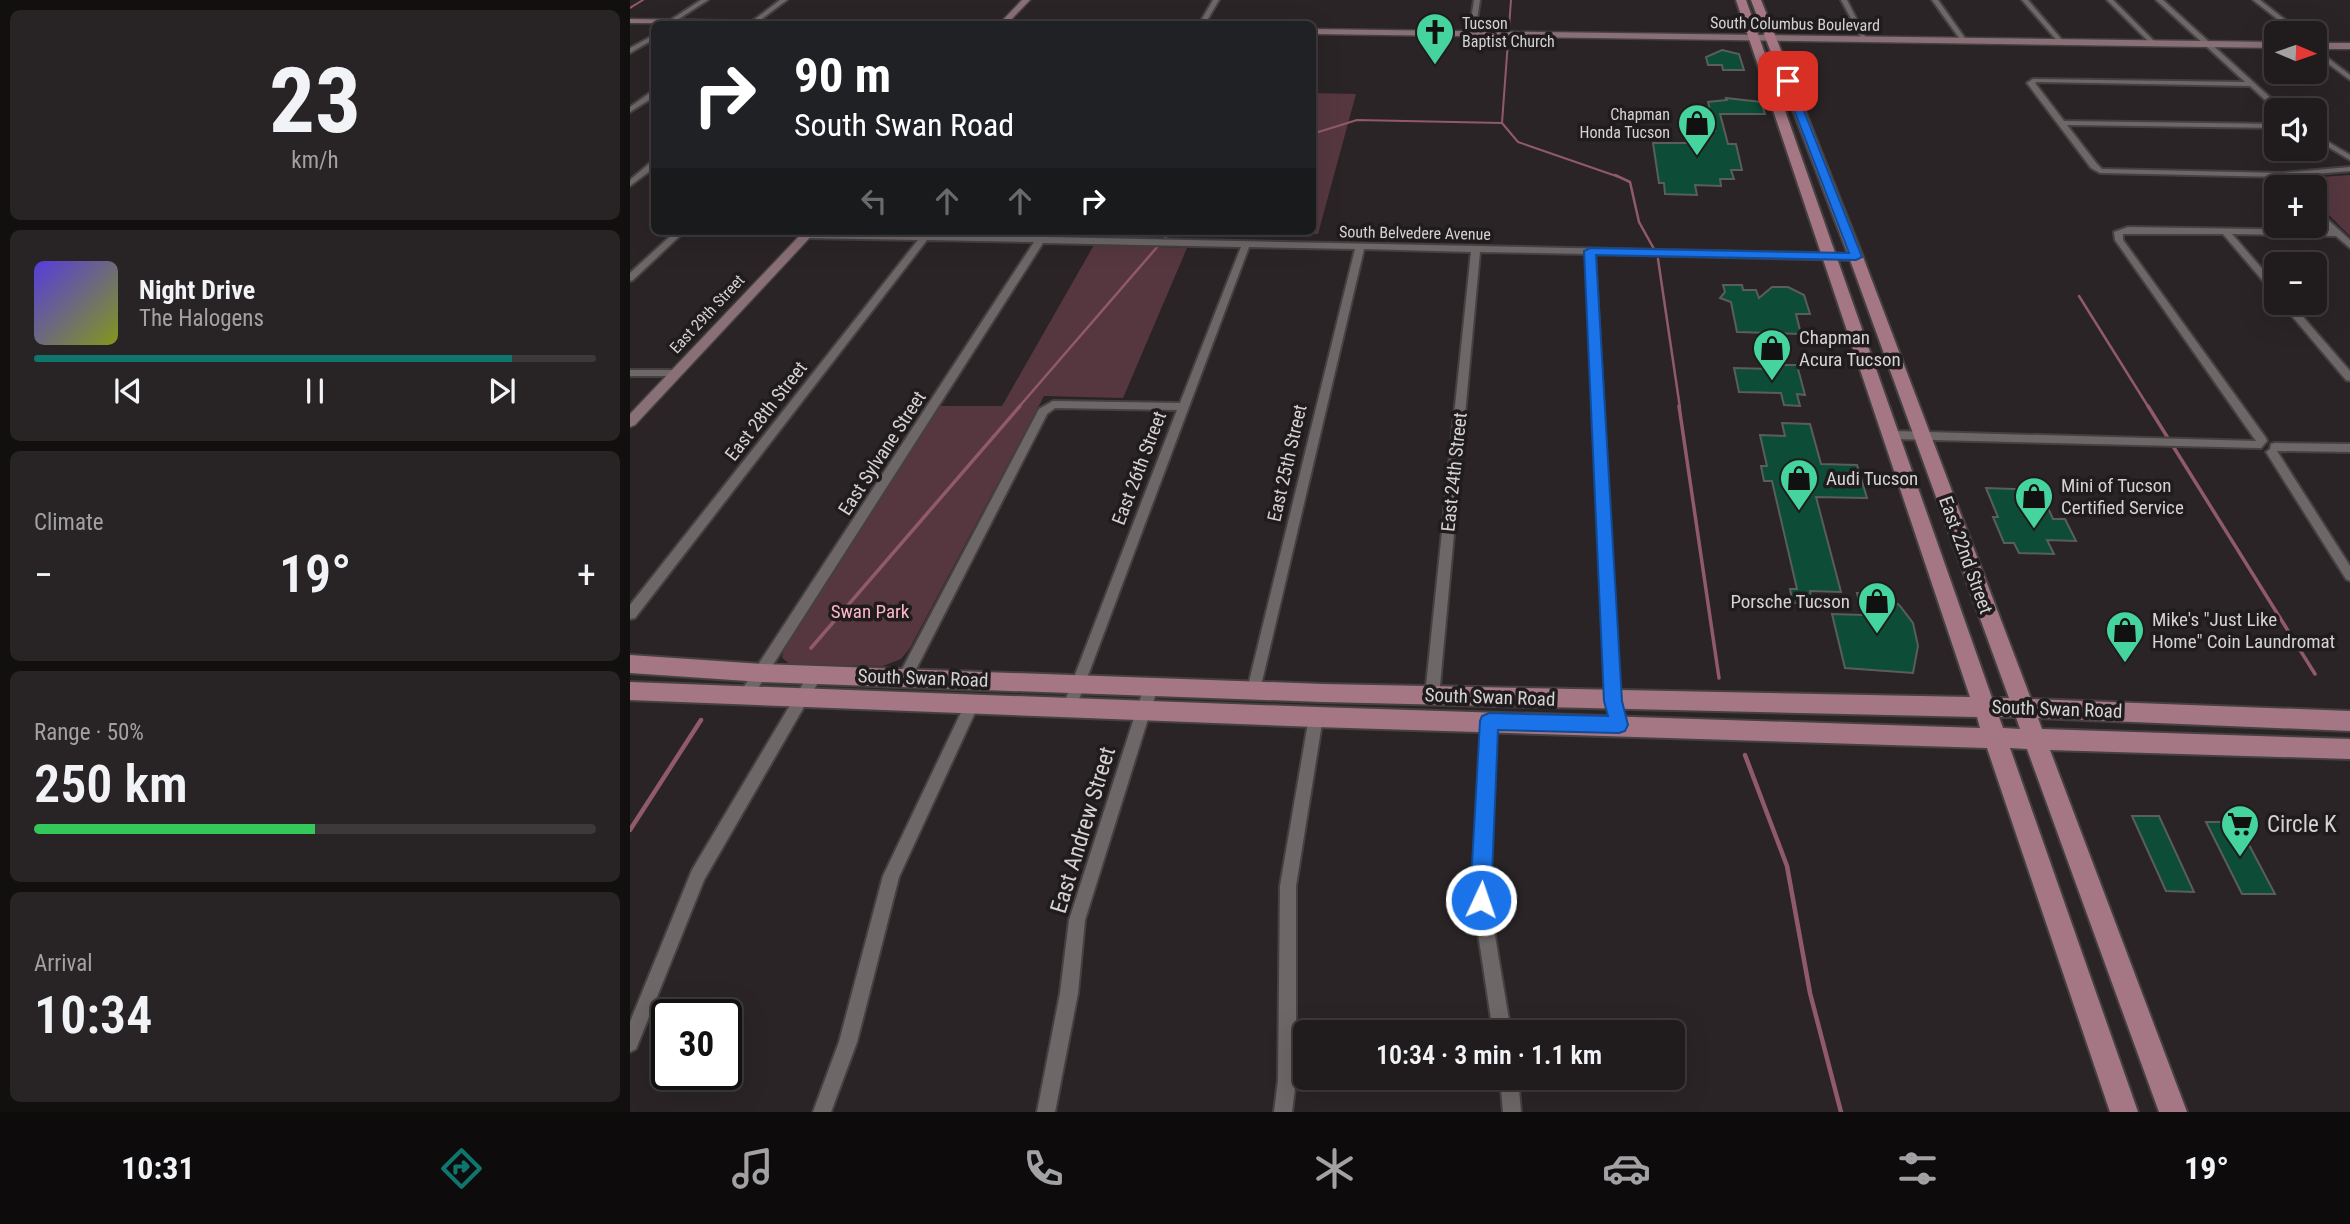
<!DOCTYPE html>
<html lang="en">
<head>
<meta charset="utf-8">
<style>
	:root { --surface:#201b1c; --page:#282425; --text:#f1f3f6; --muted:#a2a1a3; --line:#3d393b; --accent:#0f766e }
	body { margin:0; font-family:"Roboto Condensed",sans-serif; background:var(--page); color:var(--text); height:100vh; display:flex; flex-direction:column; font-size:26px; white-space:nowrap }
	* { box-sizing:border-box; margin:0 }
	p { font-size:23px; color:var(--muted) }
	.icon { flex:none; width:38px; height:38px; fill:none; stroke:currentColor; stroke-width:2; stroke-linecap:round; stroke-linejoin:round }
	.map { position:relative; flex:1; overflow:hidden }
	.drawer { display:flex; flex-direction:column; gap:10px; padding:10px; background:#120f0f; width:630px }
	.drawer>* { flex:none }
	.guide { position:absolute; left:21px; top:21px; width:665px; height:214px; border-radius:10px; box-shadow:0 7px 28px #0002,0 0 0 2px var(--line); background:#202124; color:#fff; overflow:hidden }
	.needle { width:46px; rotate:92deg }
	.controls { position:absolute; left:1634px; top:21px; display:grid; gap:14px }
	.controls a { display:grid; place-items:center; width:63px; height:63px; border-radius:10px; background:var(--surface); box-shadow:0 7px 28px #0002,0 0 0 2px var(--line); font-size:35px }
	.speed { position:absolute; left:21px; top:999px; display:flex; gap:14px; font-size:35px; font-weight:700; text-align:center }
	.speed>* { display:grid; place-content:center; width:91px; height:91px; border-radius:50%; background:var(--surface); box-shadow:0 7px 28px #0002,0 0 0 2px var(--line); line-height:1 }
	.speed .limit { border:4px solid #111; border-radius:10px; background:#fff; color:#111 }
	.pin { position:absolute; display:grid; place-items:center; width:60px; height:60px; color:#fff; margin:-30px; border-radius:14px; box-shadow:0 4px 10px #0006 }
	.me { position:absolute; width:77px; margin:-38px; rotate:3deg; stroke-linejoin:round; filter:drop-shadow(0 0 5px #0008) }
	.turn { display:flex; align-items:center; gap:24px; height:147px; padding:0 28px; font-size:32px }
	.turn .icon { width:91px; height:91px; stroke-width:2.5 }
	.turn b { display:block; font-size:49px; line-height:60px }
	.lanes { display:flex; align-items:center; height:66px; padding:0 28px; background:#0003; justify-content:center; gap:35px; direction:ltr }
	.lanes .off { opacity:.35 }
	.big { font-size:52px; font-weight:600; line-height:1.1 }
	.drawer .widget { flex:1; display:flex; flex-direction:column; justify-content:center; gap:10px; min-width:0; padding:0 24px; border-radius:10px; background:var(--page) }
	.drawer .dial { align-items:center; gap:0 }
	.dial b { font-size:91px; line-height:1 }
	.song { display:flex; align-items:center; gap:21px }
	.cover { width:84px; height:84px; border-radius:10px; background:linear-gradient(135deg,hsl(250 70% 55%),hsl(70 70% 35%)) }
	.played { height:7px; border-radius:4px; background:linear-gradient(90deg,var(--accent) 85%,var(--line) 85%) }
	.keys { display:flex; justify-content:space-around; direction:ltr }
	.heat { display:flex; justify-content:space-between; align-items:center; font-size:38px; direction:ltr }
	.charge { height:10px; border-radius:5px; background:linear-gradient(90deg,#34c759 50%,var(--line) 0) }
	.trip { position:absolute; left:663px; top:1020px; width:392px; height:70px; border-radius:10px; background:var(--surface); box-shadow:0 7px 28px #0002,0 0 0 2px var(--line); font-weight:600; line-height:70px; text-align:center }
	.menu { display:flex; height:112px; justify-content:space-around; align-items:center; background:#0d0b0b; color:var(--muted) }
	.menu .icon { width:49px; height:49px }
	.menu .selected { color:var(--accent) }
	.menu b { font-size:32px; color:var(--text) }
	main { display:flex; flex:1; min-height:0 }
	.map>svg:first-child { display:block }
	.green { fill:#563740 }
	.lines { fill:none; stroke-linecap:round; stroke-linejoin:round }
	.stream-far3 { stroke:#905a6a; stroke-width:2 }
	.stream-far2 { stroke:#905a6a; stroke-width:2.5 }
	.stream-far1 { stroke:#905a6a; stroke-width:3.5 }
	.stream { stroke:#905a6a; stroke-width:4.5 }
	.building { fill:#0d4c36; stroke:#595e5b; stroke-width:2 }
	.street-casing { stroke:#454042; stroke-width:4 }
	.secondary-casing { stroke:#454042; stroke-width:3 }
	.primary-casing { stroke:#454042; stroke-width:4 }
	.street { fill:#6d6768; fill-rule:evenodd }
	.secondary { fill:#896f76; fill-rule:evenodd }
	.primary { fill:#a57784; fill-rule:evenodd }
	.route { fill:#1a73e8; stroke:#114b97; stroke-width:2 }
	.labels { text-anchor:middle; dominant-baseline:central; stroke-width:7; stroke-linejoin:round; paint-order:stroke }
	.far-poi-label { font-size:16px; fill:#d5d2d3; stroke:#201b1c; text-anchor:start }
	.far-street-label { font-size:16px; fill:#d5d2d3; stroke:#201b1c }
	.poi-label { font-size:19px; fill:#d5d2d3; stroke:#201b1c; text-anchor:start }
	.street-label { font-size:19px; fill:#d5d2d3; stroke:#201b1c }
	.park-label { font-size:19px; fill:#fbb7c9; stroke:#201b1c }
	.near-poi-label { font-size:23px; fill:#d5d2d3; stroke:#201b1c; text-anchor:start }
	.near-street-label { font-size:23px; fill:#d5d2d3; stroke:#201b1c }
</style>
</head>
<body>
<main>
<section class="drawer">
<div class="widget dial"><b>23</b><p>km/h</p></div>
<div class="widget">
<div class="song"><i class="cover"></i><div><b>Night Drive</b><p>The Halogens</p></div></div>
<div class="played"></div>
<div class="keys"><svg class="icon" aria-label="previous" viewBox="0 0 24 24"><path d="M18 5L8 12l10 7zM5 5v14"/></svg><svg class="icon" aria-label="pause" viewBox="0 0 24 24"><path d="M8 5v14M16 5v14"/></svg><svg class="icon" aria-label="next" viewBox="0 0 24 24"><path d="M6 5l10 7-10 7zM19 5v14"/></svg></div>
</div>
<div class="widget"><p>Climate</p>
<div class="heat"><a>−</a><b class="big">19°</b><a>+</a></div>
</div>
<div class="widget"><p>Range · 50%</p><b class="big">250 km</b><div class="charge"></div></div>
<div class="widget"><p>Arrival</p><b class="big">10:34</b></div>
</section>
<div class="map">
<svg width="1720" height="1112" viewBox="0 0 1720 1112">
	<rect width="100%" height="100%" fill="#2a2426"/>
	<path class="green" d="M 683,93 L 726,94 L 688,234 L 507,231 L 682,231 Z
		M 1720,175 L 1720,236 L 1685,201 L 1685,187 L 1671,187 L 1662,179 Z
		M 464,245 L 557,248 L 493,398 L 414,396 L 280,648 L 271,659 L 253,666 L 160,664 L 152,658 L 154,649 L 310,406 L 372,406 Z"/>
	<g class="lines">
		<path class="stream-far3" d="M 0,8 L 13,0
			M 872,123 L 888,142 L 989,177
			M 682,134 L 727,120 L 872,123 L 881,0"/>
		<path class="stream-far2" d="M 985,175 L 1000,182 L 1009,222 L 1024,249
			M 535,238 L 542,231
			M 1028,259 L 1050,408
			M 1449,296 L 1519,408
			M 388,408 L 528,246"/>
		<path class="stream-far1" d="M 1049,406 L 1089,678
			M 1518,406 L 1685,674
			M 181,648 L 390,406"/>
		<path class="stream" d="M 1115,755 L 1157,866 L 1180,993 L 1211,1112
			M 0,830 L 71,720"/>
	</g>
	<path class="building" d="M 1092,50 L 1109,54 L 1114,70 L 1093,70 L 1092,65 L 1078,65 L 1076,57 Z
		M 1096,98 L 1131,102 L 1135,114 L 1090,114 L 1098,144 L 1106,144 L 1112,170 L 1101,170 L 1104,179 L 1090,179 L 1091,186 L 1065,185 L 1067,195 L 1035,194 L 1034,183 L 1029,183 L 1023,143 L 1065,143 L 1062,131 L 1085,131 L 1078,102 L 1097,100 Z
		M 1093,285 L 1112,285 L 1113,290 L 1126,290 L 1129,298 L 1142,287 L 1158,287 L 1174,295 L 1180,314 L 1166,314 L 1171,334 L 1107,332 L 1101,302 L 1090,298 L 1095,292 Z
		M 1142,365 L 1167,365 L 1175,395 L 1167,394 L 1170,406 L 1154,405 L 1151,393 L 1109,392 L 1104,368 L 1143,369 Z
		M 1152,423 L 1180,424 L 1191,464 L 1227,465 L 1237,498 L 1186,497 L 1211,592 L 1180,591 L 1182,603 L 1163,603 L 1160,589 L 1167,589 L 1142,481 L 1134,481 L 1131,466 L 1137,466 L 1130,435 L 1155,436 Z
		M 1356,488 L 1410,490 L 1423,519 L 1435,519 L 1446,541 L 1417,540 L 1424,554 L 1389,553 L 1384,543 L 1374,543 L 1363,517 L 1368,517 Z
		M 1227,593 L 1256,595 L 1270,606 L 1283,623 L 1288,646 L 1283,673 L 1215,668 L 1202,614 L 1233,615 Z
		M 1502,816 L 1529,816 L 1564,892 L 1536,891 Z
		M 1576,822 L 1607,822 L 1645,894 L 1612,894 Z"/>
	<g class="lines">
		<defs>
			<path id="street" d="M 71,0 L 78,0 L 44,22 L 39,21 Z
				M 150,0 L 157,0 L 125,24 L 121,24 L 121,22 Z
				M 583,0 L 589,0 L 575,24 L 569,24 Z
				M 844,0 L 850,0 L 845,33 L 842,35 L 839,33 Z
				M 1211,0 L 1217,0 L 1237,40 L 1232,39 Z
				M 1302,0 L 1308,0 L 1337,41 L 1336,42 L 1332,42 Z
				M 1392,0 L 1398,0 L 1433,41 L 1433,43 L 1429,43 Z
				M 1477,0 L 1483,0 L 1525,42 L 1525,44 L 1521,44 Z
				M 1526,0 L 1533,0 L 1654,110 L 1647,111 L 1620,86 L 1407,82 L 1405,83 L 1434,121 L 1647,124 L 1647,128 L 1437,125 L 1467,164 L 1472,169 L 1651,173 L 1720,167 L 1720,171 L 1651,177 L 1470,173 L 1461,168 L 1397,83 L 1403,79 L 1615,82 Z
				M 1623,0 L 1630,0 L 1672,33 L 1665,33 Z
				M 24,35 L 24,39 L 0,53 L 0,48 Z
				M 1685,48 L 1720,75 L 1720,80 L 1685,54 Z
				M 21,92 L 24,92 L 24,97 L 0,112 L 0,107 Z
				M 1685,134 L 1720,155 L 1720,160 L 1685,139 Z
				M 21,162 L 24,162 L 24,168 L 0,186 L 0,180 Z
				M 1685,208 L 1720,240 L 1720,248 L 1706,236 L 1602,234 L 1647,286 L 1647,295 L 1644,294 L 1593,234 L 1493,234 L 1493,240 L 1636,438 L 1637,441 L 1631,448 L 1262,439 L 1257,435 L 1262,431 L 1626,441 L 1485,240 L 1484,232 L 1498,227 L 1700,230 L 1685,215 Z
				M 46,231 L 55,231 L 3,280 L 0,281 L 0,273 Z
				M 297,231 L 300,232 L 301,235 L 408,237 L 413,231 L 422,231 L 417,237 L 1226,254 L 1230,257 L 1226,260 L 965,254 L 990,701 L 996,725 L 994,729 L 989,731 L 984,729 L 976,701 L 956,254 L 850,252 L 809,696 L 807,700 L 802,702 L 797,700 L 795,696 L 841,252 L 734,249 L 629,694 L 624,696 L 619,694 L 617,690 L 725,249 L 619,247 L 445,710 L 440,712 L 435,710 L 433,706 L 547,410 L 425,408 L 417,414 L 280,681 L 275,683 L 270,681 L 268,677 L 270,673 L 409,409 L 423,401 L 550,403 L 611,247 L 413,243 L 121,699 L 116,701 L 111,699 L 109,695 L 111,691 L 404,242 L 297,240 L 5,618 L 0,619 L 0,605 L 288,240 L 176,238 L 172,235 L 173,233 L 292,235 Z
				M 1651,303 L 1661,303 L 1720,371 L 1720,381 L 1716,380 Z
				M 0,370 L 46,370 L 51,373 L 46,376 L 0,376 Z
				M 1645,443 L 1720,444 L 1720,452 L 1647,451 L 1720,566 L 1720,581 L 1716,579 L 1636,452 L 1640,449 L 1641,444 Z
				M 186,668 L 191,670 L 193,674 L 74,880 L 6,1049 L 0,1052 L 0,1022 L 62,870 L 181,670 Z
				M 521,681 L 526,683 L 528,687 L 455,920 L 448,993 L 425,1112 L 407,1112 L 430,993 L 439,920 L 514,687 L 516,683 Z
				M 342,698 L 347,700 L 349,704 L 269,877 L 227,1042 L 201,1112 L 183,1112 L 209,1042 L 253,876 L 337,700 Z
				M 686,711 L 691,713 L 693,717 L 666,886 L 666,1080 L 662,1112 L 644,1112 L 648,1080 L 650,886 L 679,717 L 681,713 Z
				M 859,715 L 864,717 L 866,721 L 859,900 L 881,1032 L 863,1032 L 843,900 L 852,721 L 854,717 Z
				M 870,1078 L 888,1078 L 891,1112 L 873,1112 Z"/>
			<path id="secondary" d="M 392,0 L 400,0 L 377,24 L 369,24 Z
				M 0,19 L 206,22 L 210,24 L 3,23 L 0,23 Z
				M 682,29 L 1647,42 L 1647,48 L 682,34 Z
				M 1685,43 L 1720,43 L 1720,49 L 1685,49 Z
				M 174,231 L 186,231 L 5,425 L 0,427 L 0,414 Z"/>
			<path id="primary" d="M 1106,0 L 1116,0 L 1362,698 L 1379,698 L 1219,257 L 1121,0 L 1131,0 L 1233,257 L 1401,699 L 1720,711 L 1720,731 L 1408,718 L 1412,729 L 1720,739 L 1720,759 L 1420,750 L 1557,1112 L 1529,1112 L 1397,749 L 1380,748 L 1508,1112 L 1480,1112 L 1357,748 L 686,727 L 0,700 L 0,682 L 686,707 L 1350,728 L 1347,717 L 693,702 L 132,682 L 0,673 L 0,655 L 132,664 L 693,684 L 1340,697 ZM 1369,717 L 1386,717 L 1390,729 L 1373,728 Z"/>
		</defs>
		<use href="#street" class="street-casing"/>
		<use href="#secondary" class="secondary-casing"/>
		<use href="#primary" class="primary-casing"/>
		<use href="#street" class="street"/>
		<use href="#secondary" class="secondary"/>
		<use href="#primary" class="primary"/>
	</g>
	<path class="route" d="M 1158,79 L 1162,81 L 1232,257 L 1226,260 L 966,255 L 992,701 L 998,725 L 995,731 L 989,733 L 868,730 L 861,900 L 858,907 L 851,910 L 843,907 L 840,900 L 850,721 L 852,716 L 859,713 L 978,716 L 974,701 L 954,251 L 960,248 L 1219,253 L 1153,81 Z"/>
	<defs>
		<symbol id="church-pin" viewBox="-11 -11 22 30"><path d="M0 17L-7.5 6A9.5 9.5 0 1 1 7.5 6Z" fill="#45d49e" stroke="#201b1c"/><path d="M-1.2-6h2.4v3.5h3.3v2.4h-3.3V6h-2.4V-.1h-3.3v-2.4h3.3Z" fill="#111"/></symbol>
		<symbol id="shop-pin" viewBox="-11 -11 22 30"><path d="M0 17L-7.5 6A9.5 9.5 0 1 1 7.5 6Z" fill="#45d49e" stroke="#201b1c"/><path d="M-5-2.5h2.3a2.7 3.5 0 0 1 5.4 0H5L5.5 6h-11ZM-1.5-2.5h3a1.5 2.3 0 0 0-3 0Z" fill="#111"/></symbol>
		<symbol id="supermarket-pin" viewBox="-11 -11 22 30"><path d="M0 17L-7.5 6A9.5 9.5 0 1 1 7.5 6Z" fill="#45d49e" stroke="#201b1c"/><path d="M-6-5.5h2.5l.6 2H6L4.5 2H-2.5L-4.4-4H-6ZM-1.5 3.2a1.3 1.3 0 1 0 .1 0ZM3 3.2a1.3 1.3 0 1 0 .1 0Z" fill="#111"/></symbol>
	</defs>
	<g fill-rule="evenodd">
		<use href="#church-pin" x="783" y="10" width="44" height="60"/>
		<use href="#shop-pin" x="1045" y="101" width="44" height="60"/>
		<use href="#shop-pin" x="1120" y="326" width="44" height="60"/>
		<use href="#shop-pin" x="1147" y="456" width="44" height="60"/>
		<use href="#shop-pin" x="1382" y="474" width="44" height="60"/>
		<use href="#shop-pin" x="1225" y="579" width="44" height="60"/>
		<use href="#shop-pin" x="1473" y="608" width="44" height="60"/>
		<use href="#supermarket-pin" x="1588" y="802" width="44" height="60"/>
	</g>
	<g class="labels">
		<g class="far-poi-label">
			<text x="832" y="23">Tucson<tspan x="832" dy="18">Baptist Church</tspan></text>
			<text x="1040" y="114" text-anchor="end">Chapman<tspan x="1040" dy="18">Honda Tucson</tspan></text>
		</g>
		<g class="far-street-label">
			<text transform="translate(1165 24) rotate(1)">South Columbus Boulevard</text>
			<text transform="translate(785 233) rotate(1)">South Belvedere Avenue</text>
			<text transform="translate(77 314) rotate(-47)">East 29th Street</text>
		</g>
		<g class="poi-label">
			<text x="1169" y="337">Chapman<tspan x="1169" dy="22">Acura Tucson</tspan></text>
			<text x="1196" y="478">Audi Tucson</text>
			<text x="1431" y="485">Mini of Tucson<tspan x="1431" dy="22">Certified Service</tspan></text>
			<text x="1220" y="601" text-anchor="end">Porsche Tucson</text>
			<text x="1522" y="619">Mike's "Just Like<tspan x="1522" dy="22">Home" Coin Laundromat</tspan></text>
		</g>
		<g class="street-label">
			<text transform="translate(136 411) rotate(-52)">East 28th Street</text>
			<text transform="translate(252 453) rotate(-57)">East Sylvane Street</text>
			<text transform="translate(657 463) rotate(-77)">East 25th Street</text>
			<text transform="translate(509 468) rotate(-69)">East 26th Street</text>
			<text transform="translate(824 472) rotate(-84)">East 24th Street</text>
			<text transform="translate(1336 555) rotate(70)">East 22nd Street</text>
			<text transform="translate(293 678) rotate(2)">South Swan Road</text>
			<text transform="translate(860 697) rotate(2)">South Swan Road</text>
			<text transform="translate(1427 709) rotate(2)">South Swan Road</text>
		</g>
		<g class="park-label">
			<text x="240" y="611">Swan Park</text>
		</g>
		<g class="near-poi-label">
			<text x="1637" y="824">Circle K</text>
		</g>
		<g class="near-street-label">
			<text transform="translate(453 830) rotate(-73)">East Andrew Street</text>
		</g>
	</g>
</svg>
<div class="controls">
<a><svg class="needle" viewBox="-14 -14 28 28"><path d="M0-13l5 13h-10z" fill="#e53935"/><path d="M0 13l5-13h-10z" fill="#a2a1a3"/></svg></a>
<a><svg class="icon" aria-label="sound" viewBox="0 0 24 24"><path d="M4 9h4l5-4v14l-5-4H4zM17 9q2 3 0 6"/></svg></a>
<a>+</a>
<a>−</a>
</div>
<div class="speed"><div class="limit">30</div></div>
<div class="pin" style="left:1158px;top:81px;background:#d93025"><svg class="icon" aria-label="arrive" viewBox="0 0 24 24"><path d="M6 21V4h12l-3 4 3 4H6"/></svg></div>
<svg class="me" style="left:851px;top:900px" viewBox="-20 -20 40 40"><circle r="17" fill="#1a73e8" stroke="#fff" stroke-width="3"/><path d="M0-11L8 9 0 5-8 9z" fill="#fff"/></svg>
<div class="trip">10:34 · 3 min · 1.1 km</div>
<div class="guide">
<div class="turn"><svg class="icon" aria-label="right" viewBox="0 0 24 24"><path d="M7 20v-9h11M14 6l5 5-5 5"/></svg><div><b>90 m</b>South Swan Road</div></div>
<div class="lanes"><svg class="icon off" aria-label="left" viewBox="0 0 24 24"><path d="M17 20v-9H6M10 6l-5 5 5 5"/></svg><svg class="icon off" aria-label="ahead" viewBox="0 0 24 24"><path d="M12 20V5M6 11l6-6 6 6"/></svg><svg class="icon off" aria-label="ahead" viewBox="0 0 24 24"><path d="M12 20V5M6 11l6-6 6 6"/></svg><svg class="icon" aria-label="right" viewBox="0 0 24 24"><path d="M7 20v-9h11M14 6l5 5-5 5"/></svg></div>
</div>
</div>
</main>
<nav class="menu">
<b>10:31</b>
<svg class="icon selected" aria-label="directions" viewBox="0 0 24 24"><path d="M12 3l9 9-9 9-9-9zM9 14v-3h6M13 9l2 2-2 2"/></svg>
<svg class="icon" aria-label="music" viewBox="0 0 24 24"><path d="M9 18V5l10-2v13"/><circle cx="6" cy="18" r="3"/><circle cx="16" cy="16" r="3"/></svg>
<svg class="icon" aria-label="phone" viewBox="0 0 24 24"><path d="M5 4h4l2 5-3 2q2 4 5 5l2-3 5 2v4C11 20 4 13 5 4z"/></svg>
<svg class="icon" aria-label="climate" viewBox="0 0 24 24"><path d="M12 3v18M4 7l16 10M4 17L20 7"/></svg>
<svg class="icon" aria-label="car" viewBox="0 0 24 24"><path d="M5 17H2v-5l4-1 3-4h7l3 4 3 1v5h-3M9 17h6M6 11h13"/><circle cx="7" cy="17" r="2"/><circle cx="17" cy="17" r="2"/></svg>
<svg class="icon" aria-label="filters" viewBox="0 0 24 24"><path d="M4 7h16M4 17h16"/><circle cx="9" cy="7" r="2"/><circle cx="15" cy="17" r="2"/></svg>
<b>19°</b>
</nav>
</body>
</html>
